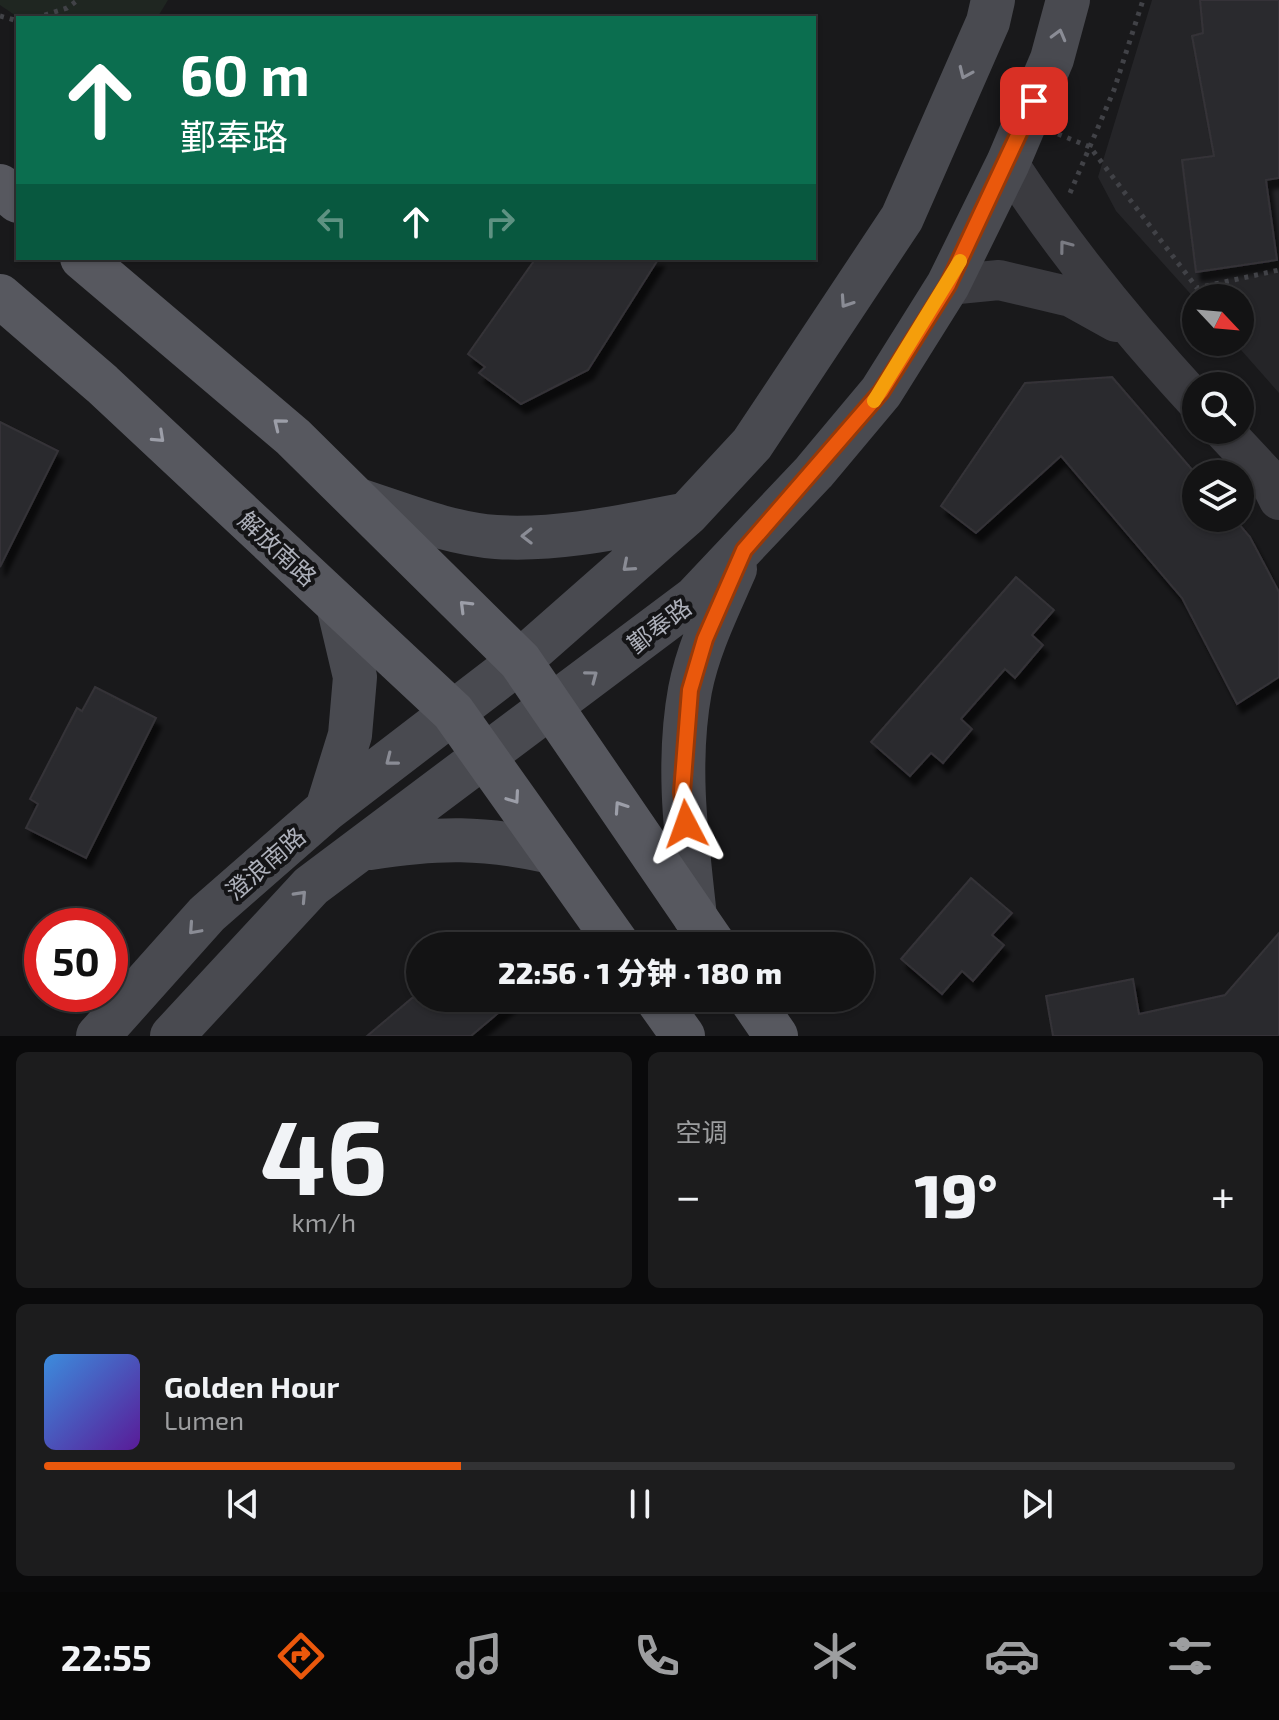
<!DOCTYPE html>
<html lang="zh">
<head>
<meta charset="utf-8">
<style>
	:root { --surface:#131314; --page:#1c1c1d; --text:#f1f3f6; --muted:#9d9ea0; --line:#323234; --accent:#ea580c }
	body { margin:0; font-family:"Exo 2","Noto Sans SC",sans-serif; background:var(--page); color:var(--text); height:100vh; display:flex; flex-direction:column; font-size:30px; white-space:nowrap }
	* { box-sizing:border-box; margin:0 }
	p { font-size:26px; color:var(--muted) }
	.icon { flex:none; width:44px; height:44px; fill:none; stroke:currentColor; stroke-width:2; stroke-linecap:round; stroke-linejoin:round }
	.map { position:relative; height:1036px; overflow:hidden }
	.drawer { display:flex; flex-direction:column; gap:16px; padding:16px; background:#0a0a0b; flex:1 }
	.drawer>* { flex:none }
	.top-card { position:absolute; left:16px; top:16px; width:800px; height:244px; border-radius:0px; box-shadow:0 2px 6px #0004,0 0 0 2px var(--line); background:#0b6e4f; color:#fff; overflow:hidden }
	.needle { width:52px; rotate:116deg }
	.controls { position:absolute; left:1182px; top:284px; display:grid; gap:16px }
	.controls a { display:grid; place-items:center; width:72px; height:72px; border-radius:50%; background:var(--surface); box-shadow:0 2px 6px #0004,0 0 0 2px var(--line); font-size:40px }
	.speed { position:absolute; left:24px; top:908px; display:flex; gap:16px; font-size:40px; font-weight:700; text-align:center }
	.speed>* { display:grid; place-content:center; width:104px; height:104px; border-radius:50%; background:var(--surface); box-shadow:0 2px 6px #0004,0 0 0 2px var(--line); line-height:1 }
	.speed .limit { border:12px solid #d22; background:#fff; color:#111 }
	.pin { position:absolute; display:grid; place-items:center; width:68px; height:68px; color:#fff; margin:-34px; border-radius:16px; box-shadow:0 4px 12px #0006 }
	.me { position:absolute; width:88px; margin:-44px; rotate:356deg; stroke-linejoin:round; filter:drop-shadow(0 0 6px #0008) }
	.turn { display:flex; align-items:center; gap:28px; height:168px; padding:0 32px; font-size:36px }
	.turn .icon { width:104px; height:104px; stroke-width:2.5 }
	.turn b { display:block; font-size:56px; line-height:68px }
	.lanes { display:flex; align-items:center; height:76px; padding:0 32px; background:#0003; justify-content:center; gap:40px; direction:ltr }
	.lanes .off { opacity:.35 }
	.big { font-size:60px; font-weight:800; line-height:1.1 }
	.drawer .tile { flex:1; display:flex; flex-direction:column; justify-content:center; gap:12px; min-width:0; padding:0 28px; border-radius:12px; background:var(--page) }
	.drawer .dial { align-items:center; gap:0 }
	.dial b { font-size:104px; line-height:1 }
	.song { display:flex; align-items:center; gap:24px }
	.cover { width:96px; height:96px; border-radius:12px; background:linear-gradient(135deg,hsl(210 70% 55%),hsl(270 70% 35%)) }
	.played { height:8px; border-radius:4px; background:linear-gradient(90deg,var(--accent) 35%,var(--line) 35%) }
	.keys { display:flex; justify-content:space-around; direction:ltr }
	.heat { display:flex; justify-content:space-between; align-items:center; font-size:44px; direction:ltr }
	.drawer .tiles { flex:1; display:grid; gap:16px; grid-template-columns:1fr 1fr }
	.tile:last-child { grid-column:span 2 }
	.trip { position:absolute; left:406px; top:932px; width:468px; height:80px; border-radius:40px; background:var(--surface); box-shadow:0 2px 6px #0004,0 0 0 2px var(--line); font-weight:800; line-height:80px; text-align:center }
	.menu { display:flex; height:128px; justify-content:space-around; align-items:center; background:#080808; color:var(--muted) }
	.menu .icon { width:56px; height:56px }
	.menu .on { color:var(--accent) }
	.menu b { font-size:36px; color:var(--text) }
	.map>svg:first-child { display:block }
	.built { fill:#252528 }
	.green { fill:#1f2621 }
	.building { fill:#2c2c2f; stroke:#343337; stroke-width:2; filter:url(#shadow) }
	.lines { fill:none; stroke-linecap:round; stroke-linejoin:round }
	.path { stroke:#414247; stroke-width:5; stroke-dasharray:4 6; stroke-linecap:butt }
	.tertiary { stroke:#3b3b40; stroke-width:40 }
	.secondary { stroke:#494a50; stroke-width:44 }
	.primary { stroke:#57585f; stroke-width:44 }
	.oneway { stroke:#8a8c95 }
	.oneway2 { stroke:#7a7b83 }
	.oneway3 { stroke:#9c9ea8 }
	.route-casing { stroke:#983908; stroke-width:20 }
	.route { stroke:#ea580c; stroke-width:14 }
	.slow { stroke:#f59e0b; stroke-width:14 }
	.labels { text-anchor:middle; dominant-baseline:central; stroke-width:8; stroke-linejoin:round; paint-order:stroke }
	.street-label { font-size:24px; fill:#adb0ba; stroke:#141416 }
</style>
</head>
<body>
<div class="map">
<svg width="1279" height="1036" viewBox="0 0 1279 1036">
	<defs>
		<filter id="shadow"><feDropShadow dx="5" dy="9" stdDeviation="2" flood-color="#0009"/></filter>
	</defs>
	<rect width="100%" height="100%" fill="#19191b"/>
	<path class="built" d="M 1152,0 L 1279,0 L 1279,393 L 1234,342 L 1240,342 L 1240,298 L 1196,300 L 1116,211 L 1098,177 Z"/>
	<path class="green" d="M 0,0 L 168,0 L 157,18 L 19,18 L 0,5 Z"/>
	<path class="building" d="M 1200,0 L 1279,0 L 1279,178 L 1266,180 L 1277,260 L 1196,272 L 1182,160 L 1214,156 L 1192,36 L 1203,33 Z
		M 536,258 L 659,258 L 588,370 L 521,404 L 479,373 L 485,367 L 468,354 Z
		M 1112,377 L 1196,474 L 1196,518 L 1234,518 L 1250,537 L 1279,592 L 1279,677 L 1237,704 L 1182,598 L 1061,456 L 976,533 L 941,506 L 1025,383 Z
		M 0,422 L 58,451 L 0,567 Z
		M 1016,577 L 1054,610 L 1032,635 L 1043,645 L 1015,678 L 1005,669 L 961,719 L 972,729 L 943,763 L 931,753 L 910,776 L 871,742 Z
		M 95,687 L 156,718 L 86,858 L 26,828 L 38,804 L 30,799 L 77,708 L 82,711 Z
		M 971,878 L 1012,913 L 992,935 L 1004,945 L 973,981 L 962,971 L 942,994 L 901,959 Z
		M 1279,933 L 1279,1036 L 1053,1036 L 1046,996 L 1133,979 L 1139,1014 L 1225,995 Z
		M 412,998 L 516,998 L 471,1036 L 367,1036 Z"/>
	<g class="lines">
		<path class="path" d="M 0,16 L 18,21
			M 35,18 L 67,8 L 78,0
			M 1058,134 L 1090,147 L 1197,288 L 1279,270
			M 1070,193 L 1114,90 L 1143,0"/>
		<path class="tertiary" d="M 1008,163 C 1064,249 1127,326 1196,401
			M 948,285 L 999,280 L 1071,297 L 1116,322
			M 1223,430 L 1268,478 L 1279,500"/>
		<path class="secondary" d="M 358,500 C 402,514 450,534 496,537 C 560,541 624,526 687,514
			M 327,809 L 350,735 L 355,677 L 338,605
			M 370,848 C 439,837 483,837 552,852
			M 695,917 C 687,842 676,766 690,690 C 698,648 718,608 735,569
			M 98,1036 L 207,914 L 327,809 L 520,661 L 687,514 L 752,444 L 902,218 L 988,22 L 993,0
			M 172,1036 L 311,886 L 695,598 L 814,472 L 881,392 L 948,285 L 1008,163 L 1052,59 L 1068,0"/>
		<path class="primary" d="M 0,186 L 18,201
			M 82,258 L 293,437 L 520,661 L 715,946
			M 0,296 L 102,384 L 453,712 L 619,946
			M 656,998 L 683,1036
			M 750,998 L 776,1036"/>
	</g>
	<defs><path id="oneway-chevron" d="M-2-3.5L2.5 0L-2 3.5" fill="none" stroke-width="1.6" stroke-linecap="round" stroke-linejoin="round" transform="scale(2)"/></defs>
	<g class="oneway">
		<use href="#oneway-chevron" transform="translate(1059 35) rotate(-75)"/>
		<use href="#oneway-chevron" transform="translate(965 73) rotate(114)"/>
		<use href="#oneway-chevron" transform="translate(846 302) rotate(124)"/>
		<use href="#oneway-chevron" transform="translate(527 536) rotate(179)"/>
		<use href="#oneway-chevron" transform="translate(628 566) rotate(139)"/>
		<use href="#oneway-chevron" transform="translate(592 676) rotate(-37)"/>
		<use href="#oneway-chevron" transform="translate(391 760) rotate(142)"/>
		<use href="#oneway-chevron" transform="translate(301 896) rotate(-47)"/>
		<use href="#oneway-chevron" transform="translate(194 929) rotate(132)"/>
	</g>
	<use class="oneway2" href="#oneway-chevron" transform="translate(1065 246) rotate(-127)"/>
	<g class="oneway3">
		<use href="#oneway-chevron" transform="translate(279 424) rotate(-141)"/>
		<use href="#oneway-chevron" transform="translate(159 437) rotate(43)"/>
		<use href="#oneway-chevron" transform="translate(465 606) rotate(-135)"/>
		<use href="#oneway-chevron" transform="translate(514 798) rotate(55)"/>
		<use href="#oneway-chevron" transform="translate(620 807) rotate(-124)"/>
	</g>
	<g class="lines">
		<defs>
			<path id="route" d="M 686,824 L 682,792 L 690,690 L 705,639 L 744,550 L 881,392 L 948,285 L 1034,101"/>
		</defs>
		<use href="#route" class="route-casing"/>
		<use href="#route" class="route"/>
		<path class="slow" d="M 874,401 L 960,261"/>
	</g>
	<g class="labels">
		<g class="street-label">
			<text transform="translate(278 548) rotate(43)">解放南路</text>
			<text transform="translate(659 625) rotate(-37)">鄞奉路</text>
			<text transform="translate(265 863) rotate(-41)">澄浪南路</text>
		</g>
	</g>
</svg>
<div class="controls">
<a><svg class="needle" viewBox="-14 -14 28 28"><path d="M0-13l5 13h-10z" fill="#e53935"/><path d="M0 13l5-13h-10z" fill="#9d9ea0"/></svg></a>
<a><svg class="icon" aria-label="search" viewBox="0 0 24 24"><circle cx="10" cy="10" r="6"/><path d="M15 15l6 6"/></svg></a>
<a><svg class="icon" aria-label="layers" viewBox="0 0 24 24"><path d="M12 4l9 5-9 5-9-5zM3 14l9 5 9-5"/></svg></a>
</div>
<div class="speed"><div class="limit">50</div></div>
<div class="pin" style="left:1034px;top:101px;background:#d93025"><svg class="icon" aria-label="arrive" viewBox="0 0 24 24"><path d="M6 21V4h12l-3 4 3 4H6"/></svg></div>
<svg class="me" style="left:686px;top:824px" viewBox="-20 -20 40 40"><path d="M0-17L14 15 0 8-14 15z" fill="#ea580c" stroke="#fff" stroke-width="4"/></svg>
<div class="trip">22:56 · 1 分钟 · 180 m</div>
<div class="top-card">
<div class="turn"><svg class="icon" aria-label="ahead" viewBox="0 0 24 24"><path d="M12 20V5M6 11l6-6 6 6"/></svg><div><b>60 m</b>鄞奉路</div></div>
<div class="lanes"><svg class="icon off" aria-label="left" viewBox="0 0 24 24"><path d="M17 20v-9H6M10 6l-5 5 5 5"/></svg><svg class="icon" aria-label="ahead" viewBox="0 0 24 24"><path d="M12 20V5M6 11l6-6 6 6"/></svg><svg class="icon off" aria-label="right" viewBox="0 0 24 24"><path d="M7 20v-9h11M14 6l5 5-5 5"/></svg></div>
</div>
</div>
<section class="drawer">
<div class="tiles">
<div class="tile dial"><b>46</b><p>km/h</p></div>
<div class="tile"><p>空调</p>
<div class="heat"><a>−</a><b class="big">19°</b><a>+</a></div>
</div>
<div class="tile">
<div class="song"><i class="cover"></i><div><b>Golden Hour</b><p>Lumen</p></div></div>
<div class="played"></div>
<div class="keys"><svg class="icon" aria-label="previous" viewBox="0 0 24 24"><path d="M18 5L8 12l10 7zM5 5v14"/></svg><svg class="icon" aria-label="pause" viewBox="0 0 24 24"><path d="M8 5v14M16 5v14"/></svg><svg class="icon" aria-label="next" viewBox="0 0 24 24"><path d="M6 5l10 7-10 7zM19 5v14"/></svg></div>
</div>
</div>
</section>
<nav class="menu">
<b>22:55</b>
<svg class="icon on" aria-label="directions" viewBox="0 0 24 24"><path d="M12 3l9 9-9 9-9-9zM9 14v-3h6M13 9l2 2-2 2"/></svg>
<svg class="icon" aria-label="music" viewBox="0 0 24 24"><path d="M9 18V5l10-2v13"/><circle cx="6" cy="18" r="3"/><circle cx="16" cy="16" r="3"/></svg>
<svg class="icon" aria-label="phone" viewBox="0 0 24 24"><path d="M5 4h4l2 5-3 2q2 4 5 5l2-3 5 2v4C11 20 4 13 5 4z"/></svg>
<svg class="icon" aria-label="climate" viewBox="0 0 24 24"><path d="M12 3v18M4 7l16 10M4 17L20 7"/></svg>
<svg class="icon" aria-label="car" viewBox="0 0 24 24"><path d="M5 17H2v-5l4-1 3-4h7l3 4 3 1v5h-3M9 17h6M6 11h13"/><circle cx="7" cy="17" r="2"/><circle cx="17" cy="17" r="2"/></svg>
<svg class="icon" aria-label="filters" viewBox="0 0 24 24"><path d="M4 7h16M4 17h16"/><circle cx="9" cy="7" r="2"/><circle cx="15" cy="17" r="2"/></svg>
</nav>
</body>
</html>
